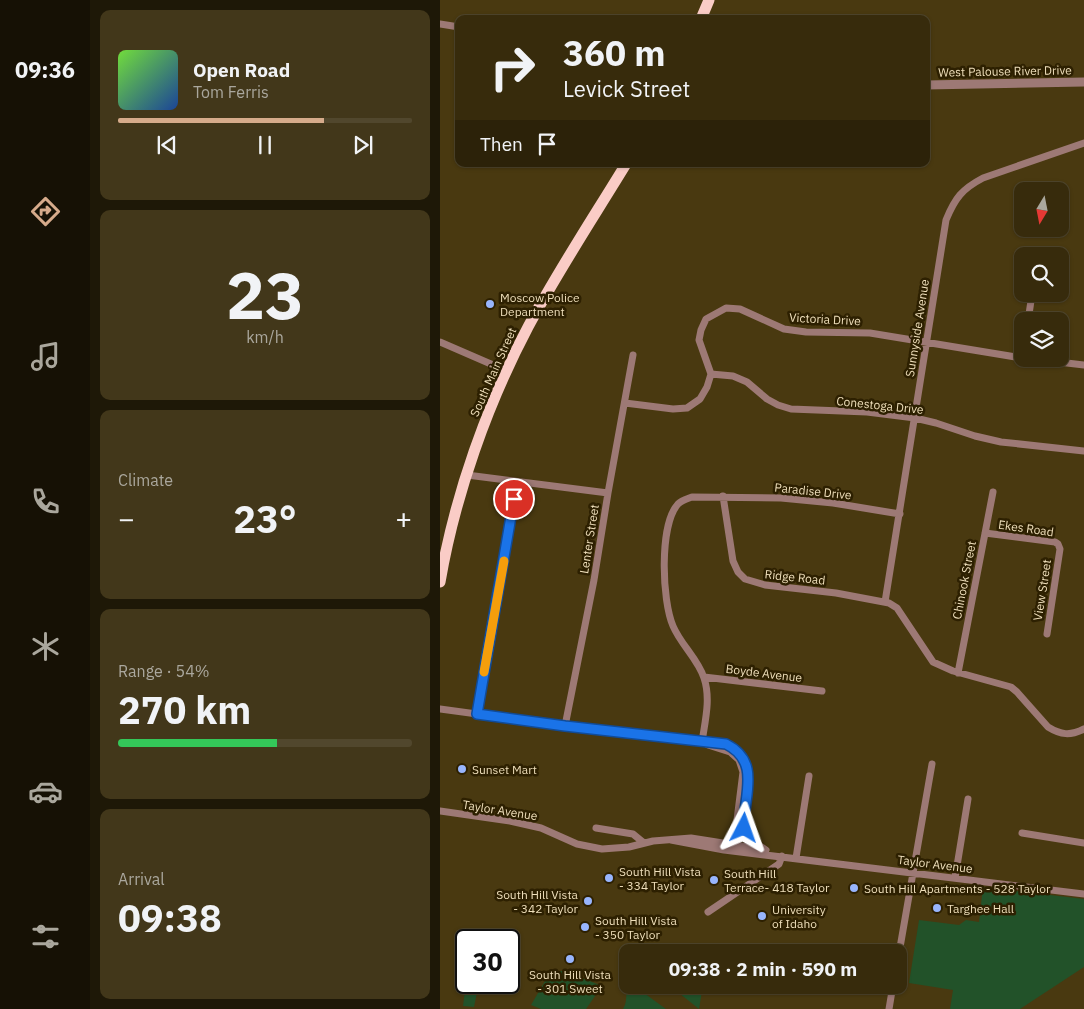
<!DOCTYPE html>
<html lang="en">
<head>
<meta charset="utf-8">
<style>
	:root { --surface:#372b0c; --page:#42371a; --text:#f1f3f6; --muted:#aaa79d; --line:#51472d; --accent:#d6ab8b }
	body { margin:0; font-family:"IBM Plex Sans",sans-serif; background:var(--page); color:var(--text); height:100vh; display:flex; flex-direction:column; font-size:19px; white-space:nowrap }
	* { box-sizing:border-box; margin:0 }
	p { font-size:16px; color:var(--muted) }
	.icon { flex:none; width:28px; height:28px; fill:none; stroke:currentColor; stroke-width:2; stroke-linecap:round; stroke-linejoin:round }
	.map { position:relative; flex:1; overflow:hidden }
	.drawer { display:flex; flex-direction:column; gap:10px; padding:10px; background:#1e1807; width:350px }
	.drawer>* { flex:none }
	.guide { position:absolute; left:15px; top:15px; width:475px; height:152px; border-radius:10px; box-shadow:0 1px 4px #0004,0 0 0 1px var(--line); background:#372b0c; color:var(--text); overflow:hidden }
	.needle { width:32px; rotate:190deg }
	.fabs { position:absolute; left:574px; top:182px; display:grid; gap:10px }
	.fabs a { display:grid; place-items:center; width:55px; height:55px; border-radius:10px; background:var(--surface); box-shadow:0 1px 4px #0004,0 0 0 1px var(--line); font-size:25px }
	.speed { position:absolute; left:15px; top:929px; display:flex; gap:10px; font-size:25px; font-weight:700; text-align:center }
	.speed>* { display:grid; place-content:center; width:65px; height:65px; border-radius:50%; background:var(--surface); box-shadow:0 1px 4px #0004,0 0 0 1px var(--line); line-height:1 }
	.speed .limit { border:2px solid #111; border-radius:8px; background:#fff; color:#111 }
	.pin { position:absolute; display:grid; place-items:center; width:42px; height:42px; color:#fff; margin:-21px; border:2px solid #fff; border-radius:50%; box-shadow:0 1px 5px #0007 }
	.me { position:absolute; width:55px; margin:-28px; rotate:4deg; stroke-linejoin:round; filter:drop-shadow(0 0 4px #0008) }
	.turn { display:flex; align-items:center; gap:18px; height:105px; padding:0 25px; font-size:22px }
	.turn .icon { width:65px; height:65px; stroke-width:2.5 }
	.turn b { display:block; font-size:35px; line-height:42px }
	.then { display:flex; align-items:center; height:48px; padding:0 25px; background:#0003; gap:10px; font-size:19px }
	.big { font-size:38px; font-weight:700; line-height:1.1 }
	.drawer .card { flex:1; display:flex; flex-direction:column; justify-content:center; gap:8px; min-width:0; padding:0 18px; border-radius:10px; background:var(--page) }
	.drawer .dial { align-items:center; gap:0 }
	.dial b { font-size:65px; line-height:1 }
	.song { display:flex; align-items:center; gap:15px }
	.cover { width:60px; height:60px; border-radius:8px; background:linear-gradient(135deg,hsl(100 70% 55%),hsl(220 70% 35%)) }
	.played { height:5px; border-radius:2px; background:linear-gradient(90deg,var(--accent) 70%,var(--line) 70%) }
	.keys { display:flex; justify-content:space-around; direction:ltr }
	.heat { display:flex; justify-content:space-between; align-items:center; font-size:28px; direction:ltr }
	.charge { height:8px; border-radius:4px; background:linear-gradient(90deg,#34c759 54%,var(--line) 0) }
	.trip { position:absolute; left:179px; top:944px; width:288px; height:50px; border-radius:10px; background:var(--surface); box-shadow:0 1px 4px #0004,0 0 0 1px var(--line); font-weight:700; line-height:50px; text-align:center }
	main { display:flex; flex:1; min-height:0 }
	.dock { display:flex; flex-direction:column; width:90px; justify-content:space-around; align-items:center; background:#161105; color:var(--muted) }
	.dock .icon { width:35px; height:35px }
	.dock .selected { color:var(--accent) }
	.dock b { font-size:22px; color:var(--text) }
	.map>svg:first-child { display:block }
	.green { fill:#225229 }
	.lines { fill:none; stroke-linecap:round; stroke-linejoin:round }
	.minor { stroke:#9d7975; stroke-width:7 }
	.tertiary { stroke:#9d7975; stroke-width:9 }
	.trunk { stroke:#faccc6; stroke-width:11 }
	.route-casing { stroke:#114b97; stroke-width:12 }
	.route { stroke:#1a73e8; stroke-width:9 }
	.slow { stroke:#f59e0b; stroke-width:9 }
	.poi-dot { fill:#98b5fd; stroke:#2d2001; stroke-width:2 }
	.labels { text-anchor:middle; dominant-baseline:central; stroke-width:5; stroke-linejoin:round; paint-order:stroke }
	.street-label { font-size:12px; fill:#efdfbb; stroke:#2d2001 }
	.poi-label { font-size:12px; fill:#efdfbb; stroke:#2d2001; text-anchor:start }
</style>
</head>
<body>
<main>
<nav class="dock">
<b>09:36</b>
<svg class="icon selected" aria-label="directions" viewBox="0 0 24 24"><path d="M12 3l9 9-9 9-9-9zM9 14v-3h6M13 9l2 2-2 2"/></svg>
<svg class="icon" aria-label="music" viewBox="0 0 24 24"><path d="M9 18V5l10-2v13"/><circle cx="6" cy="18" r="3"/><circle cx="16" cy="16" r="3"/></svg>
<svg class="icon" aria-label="phone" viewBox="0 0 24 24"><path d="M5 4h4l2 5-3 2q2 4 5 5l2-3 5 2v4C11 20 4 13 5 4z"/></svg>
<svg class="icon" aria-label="climate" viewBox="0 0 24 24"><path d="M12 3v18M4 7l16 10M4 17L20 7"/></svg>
<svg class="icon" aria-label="car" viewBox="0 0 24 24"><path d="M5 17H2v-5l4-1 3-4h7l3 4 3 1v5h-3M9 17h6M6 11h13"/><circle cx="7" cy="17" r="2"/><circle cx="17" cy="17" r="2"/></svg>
<svg class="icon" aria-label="filters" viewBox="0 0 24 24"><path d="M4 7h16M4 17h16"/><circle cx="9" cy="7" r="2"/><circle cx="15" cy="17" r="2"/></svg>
</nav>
<section class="drawer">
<div class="card">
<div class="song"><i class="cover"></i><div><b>Open Road</b><p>Tom Ferris</p></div></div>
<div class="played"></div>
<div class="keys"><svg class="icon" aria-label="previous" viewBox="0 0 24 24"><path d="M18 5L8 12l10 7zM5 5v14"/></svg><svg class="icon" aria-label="pause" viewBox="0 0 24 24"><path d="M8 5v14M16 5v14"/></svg><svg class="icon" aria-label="next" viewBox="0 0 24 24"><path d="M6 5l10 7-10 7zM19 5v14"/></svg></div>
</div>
<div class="card dial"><b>23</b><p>km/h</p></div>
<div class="card"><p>Climate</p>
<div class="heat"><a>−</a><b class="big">23°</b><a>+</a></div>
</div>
<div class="card"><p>Range · 54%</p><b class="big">270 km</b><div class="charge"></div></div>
<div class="card"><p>Arrival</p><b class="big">09:38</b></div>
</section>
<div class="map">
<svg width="644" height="1009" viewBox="0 0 644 1009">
	<rect width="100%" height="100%" fill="#493910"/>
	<path class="green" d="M 543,887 L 644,899 L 644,967 L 580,1009 L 510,1009 L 513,990 L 469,983 L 479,920 L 519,925 L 526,920 L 539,922 Z
		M 113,971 L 125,971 L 162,986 L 146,1009 L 101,1009 L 91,1005 L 105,981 L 97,975 Z
		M 26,983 L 39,983 L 34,1007 L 23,1006 Z
		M 188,985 L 198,985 L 197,988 L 226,1009 L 183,1009 C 188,1001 185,994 188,985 Z
		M 229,985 L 263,985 L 259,1009 Z"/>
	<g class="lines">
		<path class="minor" d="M 0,24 L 19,27
			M 588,321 L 592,294
			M 0,342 L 67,371
			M 593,359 L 644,365
			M 271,374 L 293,376 L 307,382 L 327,399 L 338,405 L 351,409 L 427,412 L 475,418 L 496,423 L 535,436 L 561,442 L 644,451
			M 185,403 L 233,409 L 247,408 L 260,399 L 267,387 L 271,374 L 259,340 L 261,330 L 266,319 L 286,308 L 300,309 L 344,329 L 366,332 L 430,333 L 582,358
			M 27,475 L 168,493
			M 283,496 L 293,561 L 298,572 L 305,579 L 325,585 L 396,593 L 449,603 L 457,608 L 493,662 L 513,671 L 571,687 L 577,692 L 608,727 C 621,735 630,736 644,729
			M 545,533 L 615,542 L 618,544 L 620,549 L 607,634
			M 445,602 L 506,220 C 515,198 522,189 543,178 L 644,143
			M 518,673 L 553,492
			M 264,677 L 382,691
			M 0,709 L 125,726 L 287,744 C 317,760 308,785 304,813 C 303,821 303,828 307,835 C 312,842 319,845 326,850
			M 37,714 L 77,482
			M 125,726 L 154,580 L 168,493 L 193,355
			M 262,742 C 265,721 271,699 264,678 C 258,659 241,645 233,626 C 222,601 219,525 238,504 C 242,500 247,499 252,497 L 341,498 L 393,503 L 460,514
			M 268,745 L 290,752 L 299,760 L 303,772 L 294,844
			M 0,811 L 70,821 L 101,828 L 137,844 L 162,849 L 189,847 L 213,841 L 251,838 L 321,849
			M 156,828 L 193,834 L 204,843
			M 582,833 L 644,843
			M 231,840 L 284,850 L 644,894
			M 356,858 L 369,776
			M 515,878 L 528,799
			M 268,912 L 339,864 L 342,856
			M 458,959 L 492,764
			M 449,1009 L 453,985"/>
		<path class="tertiary" d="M 486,85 L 644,82"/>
		<path class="trunk" d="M 261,19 L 269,0
			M 0,582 C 15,495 47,405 88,327 C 118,271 153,218 186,164"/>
	</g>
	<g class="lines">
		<defs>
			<path id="route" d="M 74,499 L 37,714 L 125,726 L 286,744 C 322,762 303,796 304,828"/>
		</defs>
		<use href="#route" class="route-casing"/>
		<use href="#route" class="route"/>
		<path class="slow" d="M 44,672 L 64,561"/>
	</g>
	<g class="poi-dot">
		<circle cx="50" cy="304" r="5"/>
		<circle cx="22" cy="769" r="5"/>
		<circle cx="169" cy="878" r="5"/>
		<circle cx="274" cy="880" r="5"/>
		<circle cx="414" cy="888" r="5"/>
		<circle cx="148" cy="901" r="5"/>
		<circle cx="497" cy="908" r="5"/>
		<circle cx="322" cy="916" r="5"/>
		<circle cx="145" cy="927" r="5"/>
		<circle cx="130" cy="959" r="5"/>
	</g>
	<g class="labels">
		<g class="street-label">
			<text transform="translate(565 71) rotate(-1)">West Palouse River Drive</text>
			<text transform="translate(385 319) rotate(3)">Victoria Drive</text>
			<text transform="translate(477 328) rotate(-81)">Sunnyside Avenue</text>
			<text transform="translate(53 372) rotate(-66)">South Main Street</text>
			<text transform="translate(440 405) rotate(6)">Conestoga Drive</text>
			<text transform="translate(373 491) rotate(6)">Paradise Drive</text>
			<text transform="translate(586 528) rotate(8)">Ekes Road</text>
			<text transform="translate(149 539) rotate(-81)">Lenter Street</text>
			<text transform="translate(355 577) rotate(6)">Ridge Road</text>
			<text transform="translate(524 580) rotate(-79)">Chinook Street</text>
			<text transform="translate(602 590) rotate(-81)">View Street</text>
			<text transform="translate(324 673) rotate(7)">Boyde Avenue</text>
			<text transform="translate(60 810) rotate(9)">Taylor Avenue</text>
			<text transform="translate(495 864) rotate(7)">Taylor Avenue</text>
		</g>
		<g class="poi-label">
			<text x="60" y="297">Moscow Police<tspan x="60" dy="14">Department</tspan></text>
			<text x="32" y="769">Sunset Mart</text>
			<text x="179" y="871">South Hill Vista<tspan x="179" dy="14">- 334 Taylor</tspan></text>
			<text x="284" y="873">South Hill<tspan x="284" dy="14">Terrace- 418 Taylor</tspan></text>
			<text x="424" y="888">South Hill Apartments - 528 Taylor</text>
			<text x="138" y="894" text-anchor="end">South Hill Vista<tspan x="138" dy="14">- 342 Taylor</tspan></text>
			<text x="507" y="908">Targhee Hall</text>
			<text x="332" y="909">University<tspan x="332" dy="14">of Idaho</tspan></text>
			<text x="155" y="920">South Hill Vista<tspan x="155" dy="14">- 350 Taylor</tspan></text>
			<text x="130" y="974" text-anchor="middle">South Hill Vista<tspan x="130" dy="14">- 301 Sweet</tspan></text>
		</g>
	</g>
</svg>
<div class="fabs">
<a><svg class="needle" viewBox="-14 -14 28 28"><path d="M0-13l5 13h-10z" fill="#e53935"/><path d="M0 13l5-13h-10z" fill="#aaa79d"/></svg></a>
<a><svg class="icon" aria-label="search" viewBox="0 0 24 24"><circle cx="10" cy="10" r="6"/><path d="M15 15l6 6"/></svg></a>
<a><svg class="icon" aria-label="layers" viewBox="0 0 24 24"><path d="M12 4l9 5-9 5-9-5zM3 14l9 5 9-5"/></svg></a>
</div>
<div class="speed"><div class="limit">30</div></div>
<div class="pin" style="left:74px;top:499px;background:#d93025"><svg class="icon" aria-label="arrive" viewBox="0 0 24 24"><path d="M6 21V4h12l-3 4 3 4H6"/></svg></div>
<svg class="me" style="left:304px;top:828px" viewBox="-20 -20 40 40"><path d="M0-17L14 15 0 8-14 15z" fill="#1a73e8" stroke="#fff" stroke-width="4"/></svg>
<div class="trip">09:38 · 2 min · 590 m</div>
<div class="guide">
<div class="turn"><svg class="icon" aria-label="right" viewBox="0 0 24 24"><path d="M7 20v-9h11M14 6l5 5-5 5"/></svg><div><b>360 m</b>Levick Street</div></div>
<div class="then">Then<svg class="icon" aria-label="arrive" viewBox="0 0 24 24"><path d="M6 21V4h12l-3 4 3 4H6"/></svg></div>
</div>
</div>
</main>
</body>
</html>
